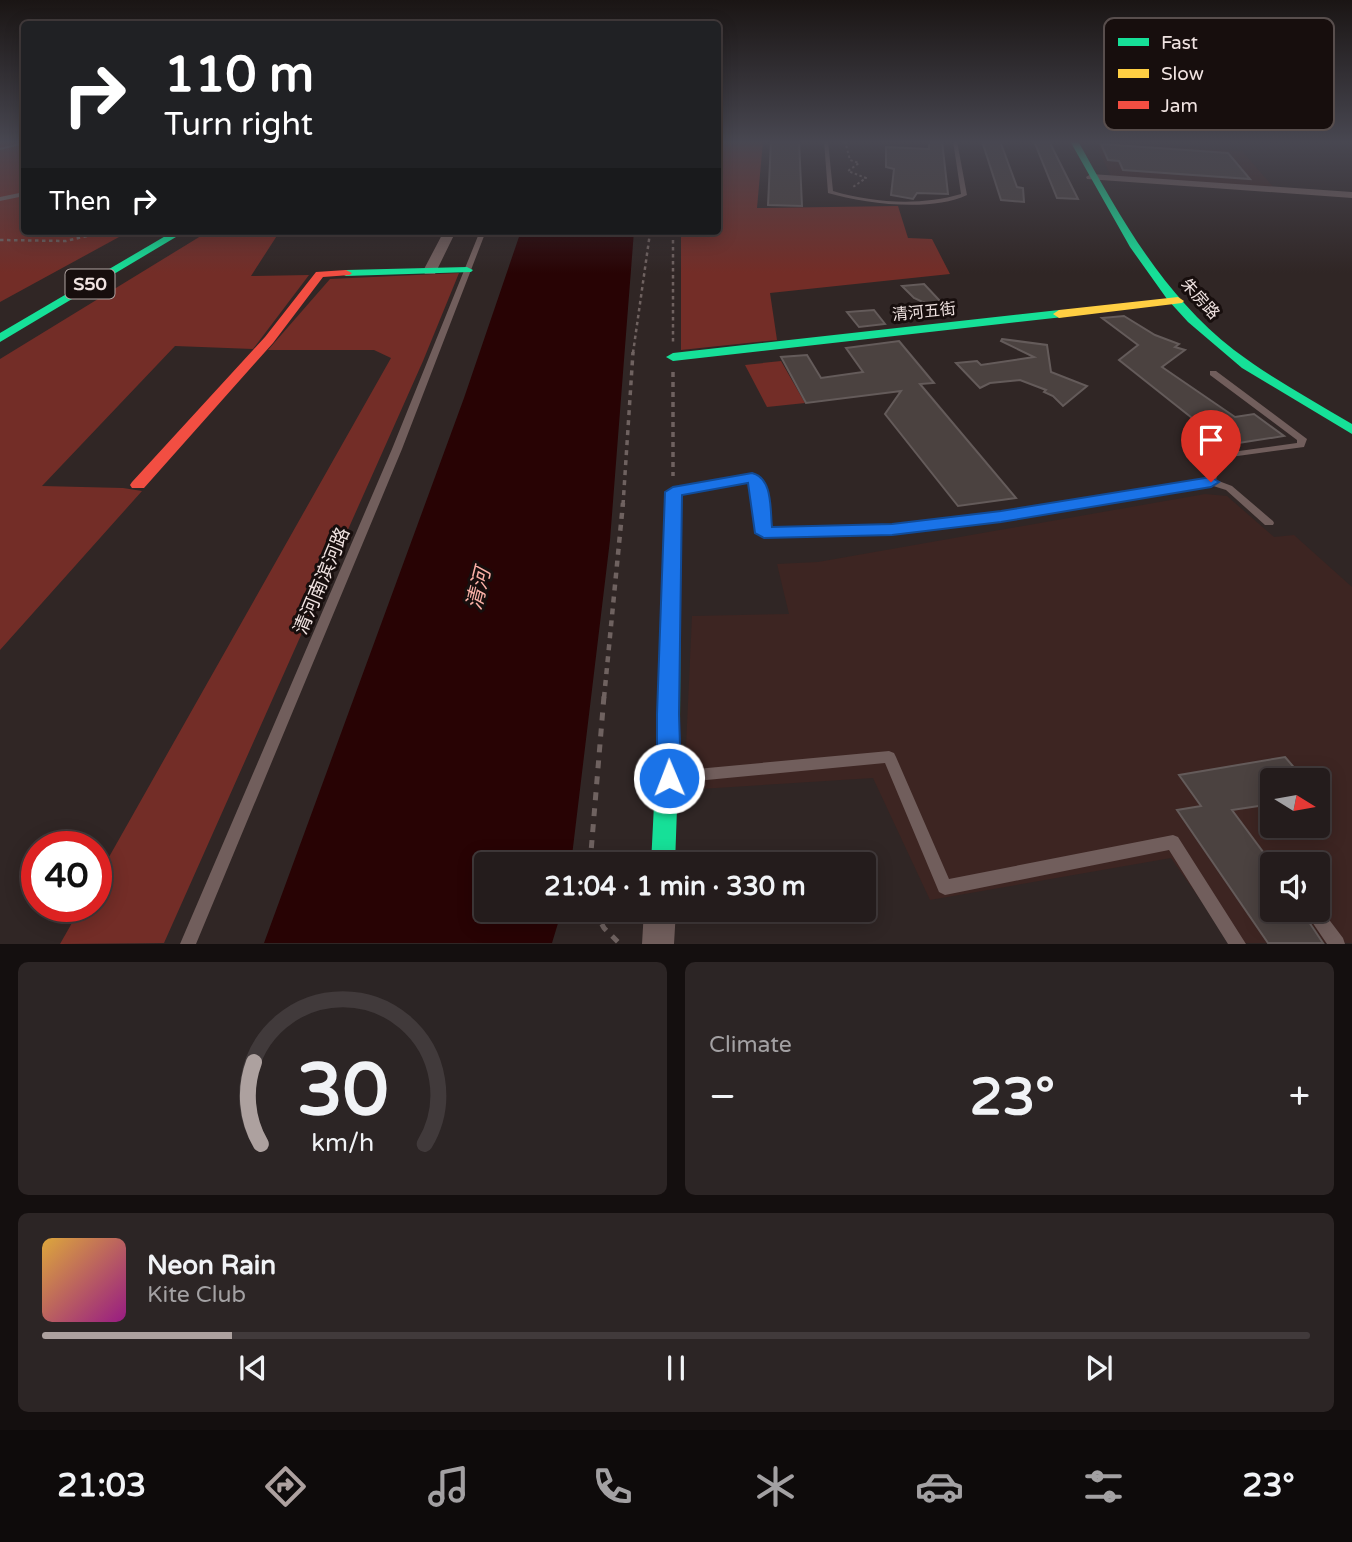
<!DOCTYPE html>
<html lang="en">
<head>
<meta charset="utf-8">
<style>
	:root { --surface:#241c1c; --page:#2c2525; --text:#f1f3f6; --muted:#a3a1a3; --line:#413a3b; --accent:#ada19f }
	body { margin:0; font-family:"Varela Round","Noto Sans SC",sans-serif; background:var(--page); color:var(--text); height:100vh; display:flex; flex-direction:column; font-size:26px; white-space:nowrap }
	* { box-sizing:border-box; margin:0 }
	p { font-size:23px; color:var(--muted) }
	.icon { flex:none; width:38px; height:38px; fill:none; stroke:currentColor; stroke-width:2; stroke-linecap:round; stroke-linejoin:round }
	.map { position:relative; height:944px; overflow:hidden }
	.side { display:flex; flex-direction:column; gap:18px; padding:18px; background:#140f0f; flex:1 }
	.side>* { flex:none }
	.top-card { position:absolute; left:21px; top:21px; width:700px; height:214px; border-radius:7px; box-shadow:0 4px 18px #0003,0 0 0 2px var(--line); background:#202124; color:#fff; overflow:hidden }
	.needle { width:46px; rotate:101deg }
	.buttons { position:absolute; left:1260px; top:768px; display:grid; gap:14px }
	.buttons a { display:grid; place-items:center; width:70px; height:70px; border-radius:7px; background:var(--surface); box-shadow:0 4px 18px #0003,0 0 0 2px var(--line); font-size:35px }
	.speed { position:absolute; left:21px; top:831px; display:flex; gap:14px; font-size:35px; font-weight:700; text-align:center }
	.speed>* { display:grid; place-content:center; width:91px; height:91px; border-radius:50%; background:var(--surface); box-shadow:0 4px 18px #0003,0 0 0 2px var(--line); line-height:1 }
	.speed .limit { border:10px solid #d22; background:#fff; color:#111 }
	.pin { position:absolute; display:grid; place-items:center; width:60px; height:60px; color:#fff; margin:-72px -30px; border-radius:50% 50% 50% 0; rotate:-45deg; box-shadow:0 0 7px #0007 }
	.pin .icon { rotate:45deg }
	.me { position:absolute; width:77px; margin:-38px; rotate:359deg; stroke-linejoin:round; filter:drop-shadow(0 0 5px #0008) }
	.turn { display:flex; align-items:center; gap:24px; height:147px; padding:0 28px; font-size:32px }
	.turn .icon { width:91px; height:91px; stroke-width:2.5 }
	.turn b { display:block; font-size:49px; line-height:60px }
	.then { display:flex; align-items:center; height:66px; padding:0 28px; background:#0003; gap:14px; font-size:26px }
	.big { font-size:52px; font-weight:700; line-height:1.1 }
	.side .widget { flex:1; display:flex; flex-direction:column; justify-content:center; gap:10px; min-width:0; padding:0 24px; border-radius:10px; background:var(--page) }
	.side .dial { align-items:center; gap:0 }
	.dial svg { height:182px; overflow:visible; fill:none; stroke:var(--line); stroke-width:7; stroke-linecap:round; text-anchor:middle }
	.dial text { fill:var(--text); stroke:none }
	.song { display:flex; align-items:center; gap:21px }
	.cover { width:84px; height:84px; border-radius:10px; background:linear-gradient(135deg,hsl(40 70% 55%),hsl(310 70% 35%)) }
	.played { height:7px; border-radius:4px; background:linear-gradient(90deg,var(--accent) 15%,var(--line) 15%) }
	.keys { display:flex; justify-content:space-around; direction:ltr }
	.heat { display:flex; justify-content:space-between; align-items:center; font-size:38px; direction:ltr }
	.side .tiles { flex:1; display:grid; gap:18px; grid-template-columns:1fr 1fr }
	.widget:last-child { grid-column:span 2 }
	.trip { position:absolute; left:474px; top:852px; width:402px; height:70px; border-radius:7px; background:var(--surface); box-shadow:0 4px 18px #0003,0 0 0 2px var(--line); font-weight:700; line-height:70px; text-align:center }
	.tab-bar { display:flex; height:112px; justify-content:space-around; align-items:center; background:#0e0b0b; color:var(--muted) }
	.tab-bar .icon { width:49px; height:49px }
	.tab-bar .selected { color:var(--accent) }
	.tab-bar b { font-size:32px; color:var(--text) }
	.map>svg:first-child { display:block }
	.built { fill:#3d2522; fill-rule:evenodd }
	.green { fill:#732d27 }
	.water { fill:#280304 }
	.building { fill:#4b4240; stroke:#645b5a; stroke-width:2 }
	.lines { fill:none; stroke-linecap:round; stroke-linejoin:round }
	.path-far4 { stroke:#6f6260; stroke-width:2; stroke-dasharray:2.5 2.5; stroke-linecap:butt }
	.path-far3 { stroke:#6f6260; stroke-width:2.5; stroke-dasharray:3.5 3.5; stroke-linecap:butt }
	.path-far2 { stroke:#6f6260; stroke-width:3.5; stroke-dasharray:5 5; stroke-linecap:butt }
	.path-far1 { stroke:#6f6260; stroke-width:4.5; stroke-dasharray:6 6; stroke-linecap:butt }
	.path { stroke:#6f6260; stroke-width:5; stroke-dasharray:8 8; stroke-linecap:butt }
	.lane { fill:#715e5c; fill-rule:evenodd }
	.street { fill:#715e5c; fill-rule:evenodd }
	.fast { fill:#16e098; fill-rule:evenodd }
	.slow { fill:#ffcf43; fill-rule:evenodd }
	.jam { fill:#f24e42; fill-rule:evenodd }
	.route { fill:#1a73e8; stroke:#114b97; stroke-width:2 }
	.labels { text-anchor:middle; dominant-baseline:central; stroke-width:6; stroke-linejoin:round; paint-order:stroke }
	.far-street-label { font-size:16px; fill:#f0e3e1; stroke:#170e0d }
	.shield { fill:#170e0d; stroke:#afa3a1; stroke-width:2 }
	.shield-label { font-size:18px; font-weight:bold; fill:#f0e3e1 }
	.street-label { font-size:19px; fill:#f0e3e1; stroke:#170e0d }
	.water-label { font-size:21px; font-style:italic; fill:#fbb1a7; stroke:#170e0d }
	.key { fill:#170e0d; stroke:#584e4d; stroke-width:2 }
	.key-label { font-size:19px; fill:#f0e3e1 }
</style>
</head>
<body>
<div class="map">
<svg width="1352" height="944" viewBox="0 0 1352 944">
	<rect width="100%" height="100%" fill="#302625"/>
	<path class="built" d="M 1095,143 L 1242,151 L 1275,189 L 1112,178 Z
		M 1205,494 L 1227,496 L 1274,537 L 1294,535 L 1352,587 L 1352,943 L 1231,943 L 1171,858 L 930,900 L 873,778 L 684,790 L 692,616 L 789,614 L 777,564 L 818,562 ZM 1272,780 L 1318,780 L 1318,826 L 1272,826 ZM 1272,864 L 1318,864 L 1318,910 L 1272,910 Z"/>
	<path class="green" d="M 0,141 L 24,141 L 24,231 L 130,231 L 0,302 Z
		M 718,141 L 763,141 L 757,208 L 898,206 L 908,238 L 932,239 L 950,274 L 770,293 L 777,340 L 681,350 L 681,231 L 718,231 Z
		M 209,231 L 280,231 L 251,276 L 309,275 L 253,349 L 175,346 L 42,486 L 123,488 L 142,491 L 0,650 L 0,359 Z
		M 459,273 L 423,361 L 164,943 L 60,944 L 81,907 L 96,906 L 96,880 L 391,358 L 374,350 L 268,350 L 330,279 Z
		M 781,361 L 805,403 L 767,407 L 745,365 Z"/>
	<path class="water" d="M 521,231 L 634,231 L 610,540 L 571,864 L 486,864 L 486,910 L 562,910 L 552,943 L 264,943 L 464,398 Z"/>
	<path class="building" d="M 771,141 L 799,141 L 802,206 L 768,205 Z
		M 929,141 L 942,141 L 948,194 L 917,193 L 913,199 L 891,195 L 894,169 L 886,167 L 886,147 L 929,149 Z
		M 982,141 L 1000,141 L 1017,187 L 1023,188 L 1024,202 L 1001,200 Z
		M 1034,141 L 1049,141 L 1078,199 L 1057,198 Z
		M 1101,144 L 1228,153 L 1250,179 L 1123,170 L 1119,161 L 1108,160 Z
		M 924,284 L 955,317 L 914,298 L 902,286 Z
		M 874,310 L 885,324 L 859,327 L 847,312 Z
		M 1124,316 L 1155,335 L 1179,344 L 1175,347 L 1185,350 L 1162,367 L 1235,417 L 1254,414 L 1284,436 L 1226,445 L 1119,360 L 1138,345 L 1102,318 Z
		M 1002,339 L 1047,345 L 1051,372 L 1087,386 L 1063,406 L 1053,396 L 1044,392 L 1046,390 L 1020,380 L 990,383 L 980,388 L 956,363 L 977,361 L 981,365 L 1034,357 L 1001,341 Z
		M 899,341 L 934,383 L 920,384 L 1016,498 L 958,506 L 885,414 L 901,391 L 806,403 L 781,357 L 807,355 L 821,378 L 863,372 L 846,348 Z
		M 1285,757 L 1305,780 L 1272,780 L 1272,804 L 1232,810 L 1272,864 L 1272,910 L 1301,910 L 1323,943 L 1268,943 L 1177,810 L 1201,806 L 1179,775 Z"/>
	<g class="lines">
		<path class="path-far4" d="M 845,141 L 850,160 L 859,163 L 848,171 L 866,178 L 853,187
			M 673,231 L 673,235
			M 95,235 L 104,231
			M 649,235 L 650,231"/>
		<path class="path-far3" d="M 673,233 L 673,343
			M 0,240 L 66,241 L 99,233
			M 633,353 L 650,233"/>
		<path class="path-far2" d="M 673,372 L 673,476
			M 623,505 L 633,352"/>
		<path class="path-far1" d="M 604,698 L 623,503"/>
		<path class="path" d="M 590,864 L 604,696
			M 594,910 L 604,928 L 620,944"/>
		<path class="lane" d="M 824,141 L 828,141 L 833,191 C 873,203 921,206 961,194 L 953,141 L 957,141 L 967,195 C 932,212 865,204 828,193 Z
			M 24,142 L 24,144 L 0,150 L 0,148 Z
			M 24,192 L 24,196 L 0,201 L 0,197 Z
			M 480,231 L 486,231 L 402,449 L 196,944 L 180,944 L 392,449 Z
			M 1210,371 L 1216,371 L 1307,439 L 1304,447 L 1223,458 L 1220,462 L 1216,480 L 1232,486 L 1273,521 L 1274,523 L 1273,525 L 1265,525 L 1226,490 L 1210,485 L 1001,519 L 892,533 L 764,535 L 759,532 L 753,484 L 750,480 L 674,495 L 669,492 L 674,489 L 752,474 C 769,483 766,511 769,528 L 892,527 L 1001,513 L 1207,480 L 1210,461 L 1217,454 L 1297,443 L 1297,440 L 1210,375 Z
			M 889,751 L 894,753 L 896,757 L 949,879 L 1173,835 L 1178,837 L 1246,944 L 1228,944 L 1169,850 L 945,895 L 939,892 L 885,763 L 675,783 L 670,781 L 668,777 L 670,773 L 675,771 Z
			M 1318,905 L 1343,938 L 1345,944 L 1327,944 L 1304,910 L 1318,910 Z"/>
		<path class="street" d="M 1091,174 L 1352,192 L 1352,198 L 1087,179 L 1086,177 Z
			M 444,231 L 456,231 L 435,274 L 425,274 L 423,271 Z
			M 644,910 L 676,910 L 674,944 L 642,944 Z"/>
		<path class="fast" d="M 1070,141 L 1078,141 C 1120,217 1163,295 1234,350 C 1271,378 1312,400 1352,424 L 1352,434 L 1242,368 L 1188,322 L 1167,299 L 1130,247 Z
			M 174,231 L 186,231 L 0,342 L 0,333 Z
			M 467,267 L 473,270 L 471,272 L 346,276 L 340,273 L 346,270 Z
			M 1059,310 L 1063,311 L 1063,317 L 673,361 L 666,357 L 673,353 Z
			M 673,487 L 681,492 L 680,725 L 675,864 L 651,864 L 658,725 L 665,492 Z"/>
		<path class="slow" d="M 1178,297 L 1184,301 L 1182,303 L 1059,318 L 1053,314 L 1059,310 Z"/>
		<path class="jam" d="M 346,270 L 352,273 L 350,275 L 323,277 L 273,343 L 144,488 L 132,488 L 130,485 L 132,482 L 265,337 L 316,272 Z"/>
	</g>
	<linearGradient id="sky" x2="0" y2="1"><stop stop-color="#1a1514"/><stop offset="0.52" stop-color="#484751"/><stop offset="1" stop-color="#484751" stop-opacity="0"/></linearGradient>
	<rect width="1352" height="273" fill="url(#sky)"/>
	<path class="route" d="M 752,473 C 773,478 770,509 772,527 L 892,524 L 1001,511 L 1211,477 L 1219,482 L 1211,487 L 1001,522 L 892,535 L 764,538 L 755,533 L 748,483 L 682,495 L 679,714 L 681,778 L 677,785 L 669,788 L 661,785 L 657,778 L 657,714 L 665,492 L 673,487 Z"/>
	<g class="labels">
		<g class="far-street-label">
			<text transform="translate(1200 299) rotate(48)">朱房路</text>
			<text transform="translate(924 312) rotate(-6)">清河五街</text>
		</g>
		<rect class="shield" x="65.5" y="269.5" width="49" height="29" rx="5"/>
		<g class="shield-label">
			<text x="90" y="284">S50</text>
		</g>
		<g class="street-label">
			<text transform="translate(322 581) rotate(-67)">清河南滨河路</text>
		</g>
		<g class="water-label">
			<text transform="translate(479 589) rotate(-76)">清河</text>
		</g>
	</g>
	<rect x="1104" y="18" width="230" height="112" rx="10" class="key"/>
	<rect x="1118" y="38" width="31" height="8" fill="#16e098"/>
	<rect x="1118" y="69" width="31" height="9" fill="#ffcf43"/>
	<rect x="1118" y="101" width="31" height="8" fill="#f24e42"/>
	<g class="key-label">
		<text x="1161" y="49">Fast</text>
		<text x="1161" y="80">Slow</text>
		<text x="1161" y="112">Jam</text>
	</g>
</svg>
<div class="buttons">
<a><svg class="needle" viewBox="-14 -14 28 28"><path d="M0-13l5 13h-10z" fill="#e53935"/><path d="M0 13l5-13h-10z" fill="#a3a1a3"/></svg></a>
<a><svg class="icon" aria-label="sound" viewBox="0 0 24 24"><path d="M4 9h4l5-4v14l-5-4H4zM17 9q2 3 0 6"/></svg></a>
</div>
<div class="speed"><div class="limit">40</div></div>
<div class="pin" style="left:1211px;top:482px;background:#d93025"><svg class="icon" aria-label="arrive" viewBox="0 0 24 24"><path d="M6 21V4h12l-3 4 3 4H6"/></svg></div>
<svg class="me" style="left:669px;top:778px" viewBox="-20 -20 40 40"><circle r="17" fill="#1a73e8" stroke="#fff" stroke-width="3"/><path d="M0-11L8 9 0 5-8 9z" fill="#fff"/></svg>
<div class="trip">21:04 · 1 min · 330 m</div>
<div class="top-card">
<div class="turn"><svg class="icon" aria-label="right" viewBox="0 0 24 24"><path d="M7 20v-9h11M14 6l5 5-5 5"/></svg><div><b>110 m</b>Turn right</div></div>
<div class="then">Then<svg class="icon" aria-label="right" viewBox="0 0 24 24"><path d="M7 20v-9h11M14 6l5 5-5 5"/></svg></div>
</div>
</div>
<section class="side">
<div class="tiles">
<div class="widget dial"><svg viewBox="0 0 100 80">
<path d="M14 69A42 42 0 1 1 86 69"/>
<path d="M14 69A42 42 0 0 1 11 33" stroke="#ada19f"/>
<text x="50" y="56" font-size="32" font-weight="700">30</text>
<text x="50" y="72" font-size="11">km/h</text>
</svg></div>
<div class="widget"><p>Climate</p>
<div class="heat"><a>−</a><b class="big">23°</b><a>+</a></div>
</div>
<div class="widget">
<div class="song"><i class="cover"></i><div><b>Neon Rain</b><p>Kite Club</p></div></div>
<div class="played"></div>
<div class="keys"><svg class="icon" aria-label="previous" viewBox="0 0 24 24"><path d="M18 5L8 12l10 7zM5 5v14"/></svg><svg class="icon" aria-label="pause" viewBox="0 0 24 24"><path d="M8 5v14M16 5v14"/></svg><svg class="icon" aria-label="next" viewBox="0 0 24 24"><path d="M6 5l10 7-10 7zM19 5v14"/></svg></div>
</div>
</div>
</section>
<nav class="tab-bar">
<b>21:03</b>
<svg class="icon selected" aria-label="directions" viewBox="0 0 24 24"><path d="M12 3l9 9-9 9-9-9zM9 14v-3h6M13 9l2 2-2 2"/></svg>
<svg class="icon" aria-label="music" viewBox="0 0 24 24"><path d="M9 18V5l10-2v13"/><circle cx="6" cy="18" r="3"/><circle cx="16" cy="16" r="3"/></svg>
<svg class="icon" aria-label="phone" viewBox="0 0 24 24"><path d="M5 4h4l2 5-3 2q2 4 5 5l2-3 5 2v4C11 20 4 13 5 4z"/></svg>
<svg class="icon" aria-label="climate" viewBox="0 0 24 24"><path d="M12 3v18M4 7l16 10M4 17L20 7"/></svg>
<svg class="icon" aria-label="car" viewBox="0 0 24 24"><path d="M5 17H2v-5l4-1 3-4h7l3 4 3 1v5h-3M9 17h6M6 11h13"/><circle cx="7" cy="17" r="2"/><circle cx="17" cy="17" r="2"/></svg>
<svg class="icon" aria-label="filters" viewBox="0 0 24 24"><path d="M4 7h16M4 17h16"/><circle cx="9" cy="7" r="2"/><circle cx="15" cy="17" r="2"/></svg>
<b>23°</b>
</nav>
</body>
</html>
